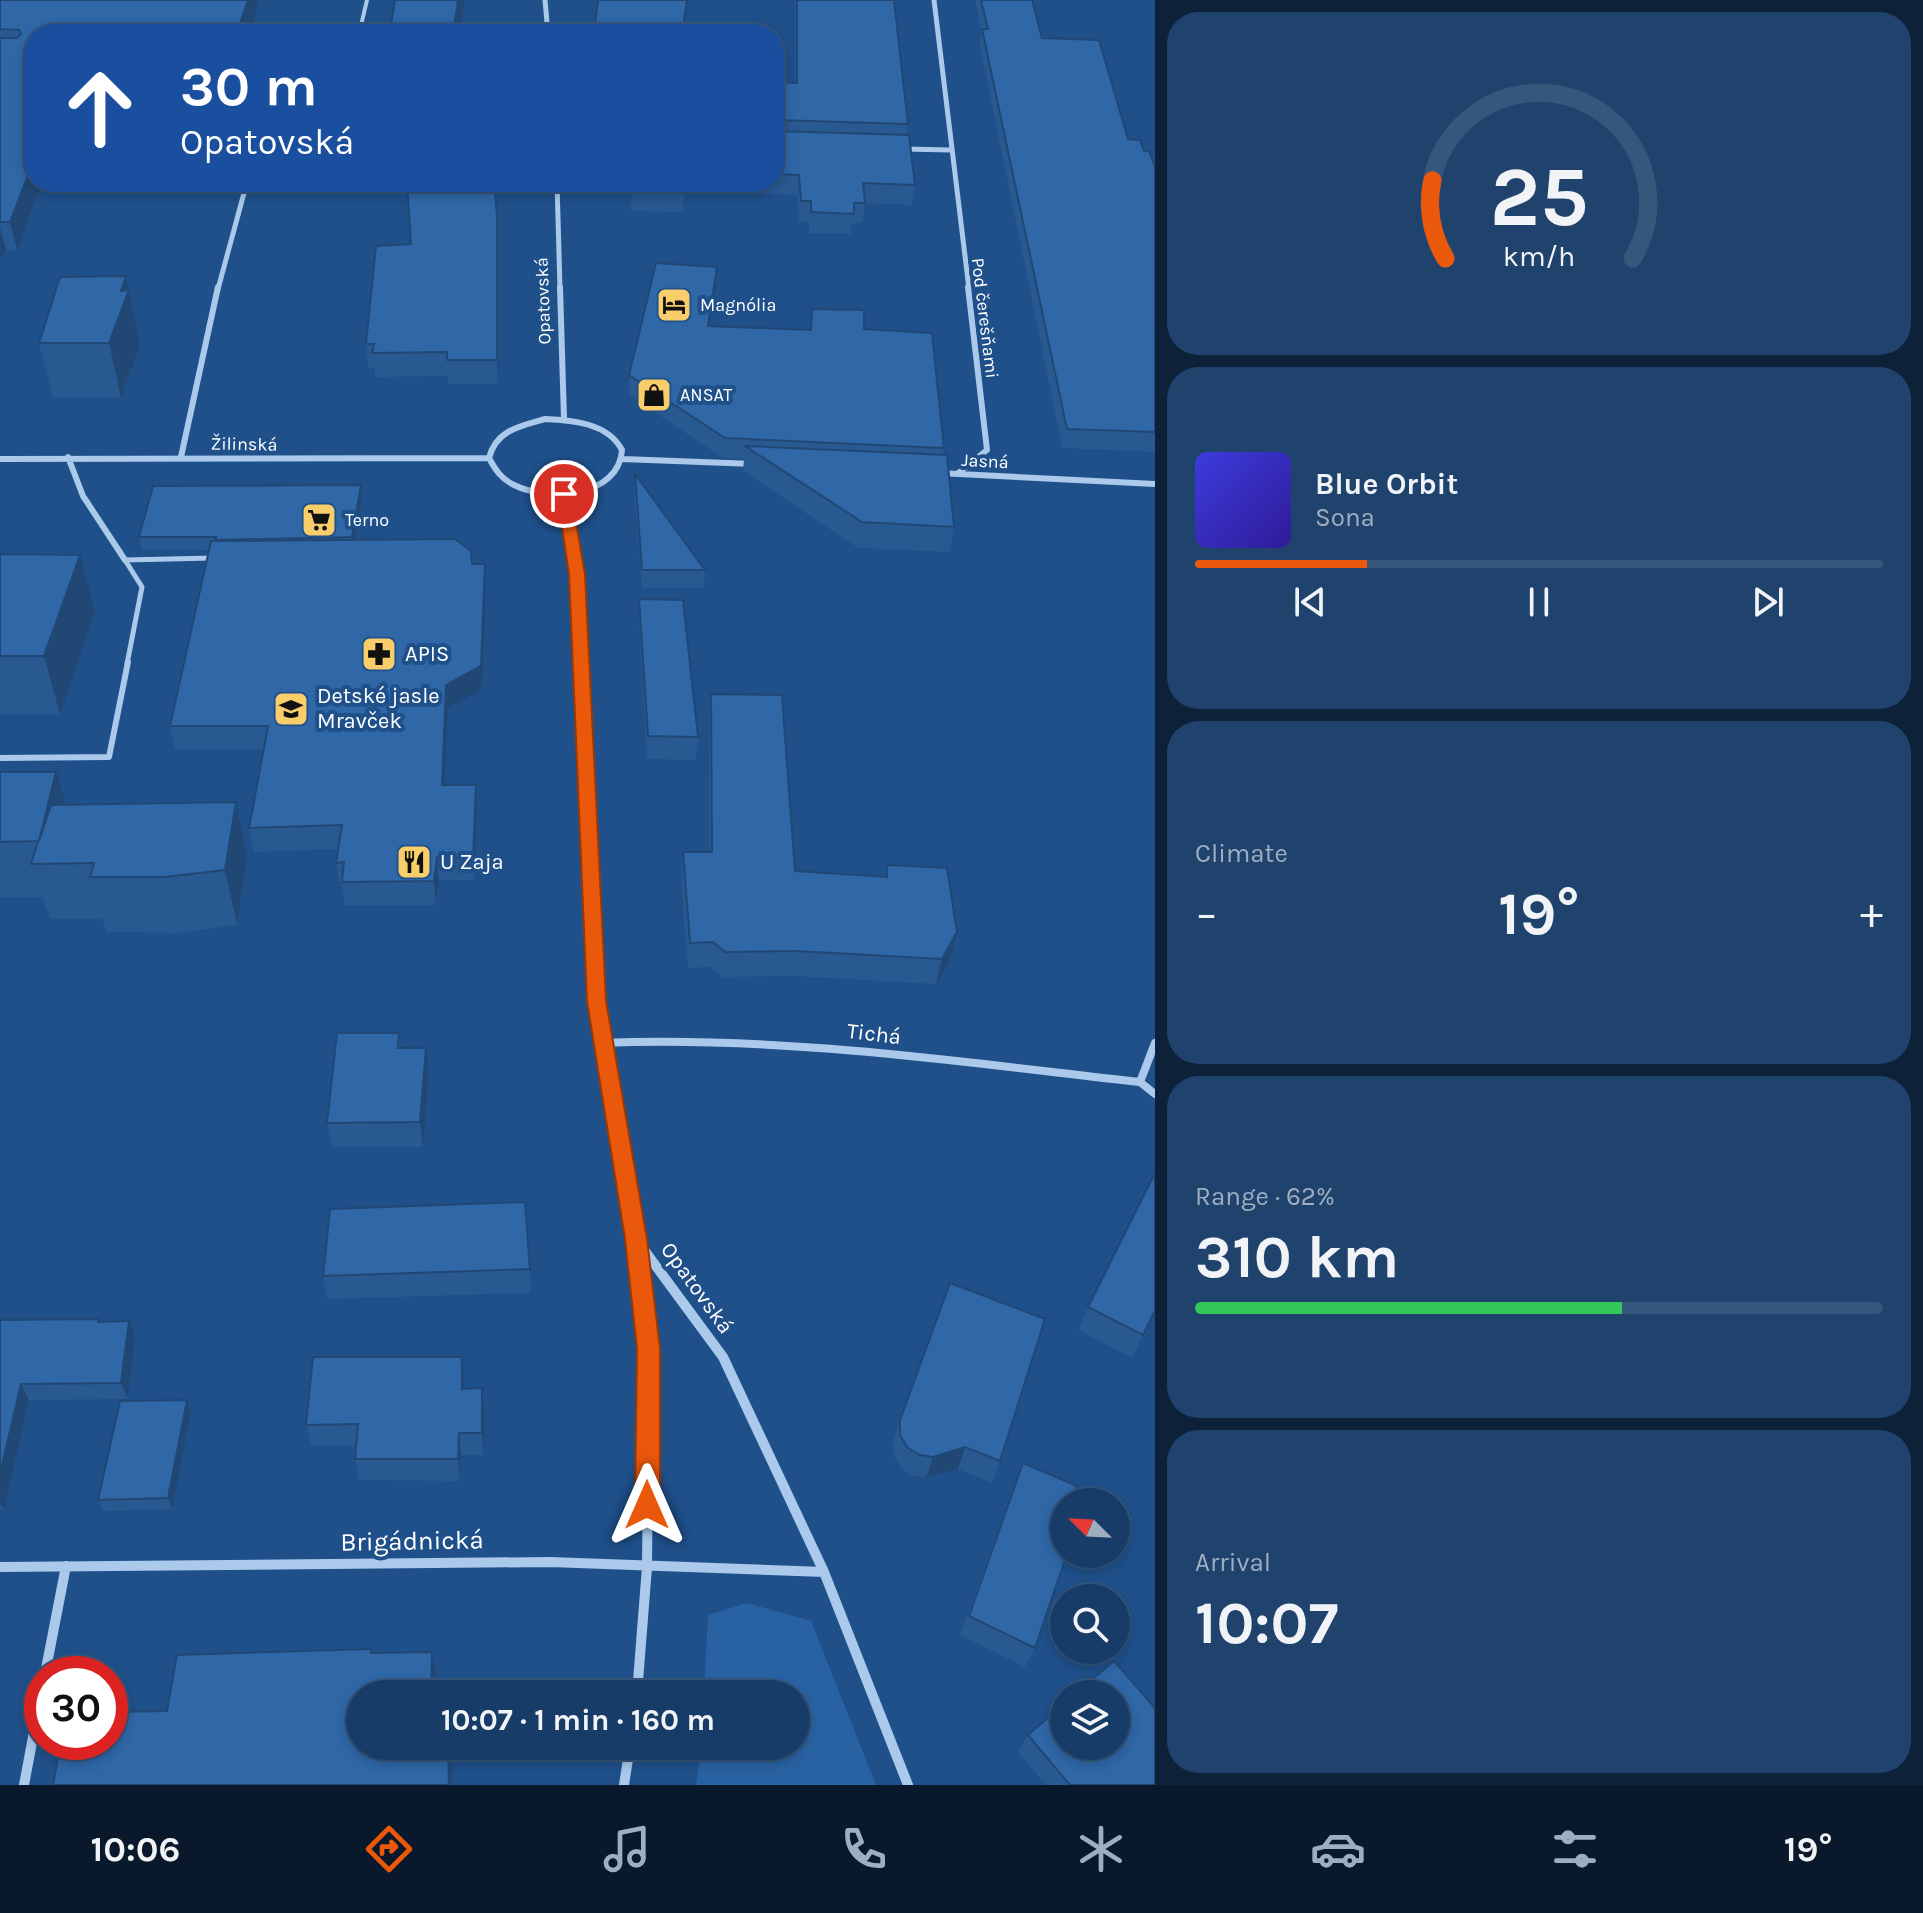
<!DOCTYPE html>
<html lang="en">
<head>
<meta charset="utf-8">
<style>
	:root { --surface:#173c68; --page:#20436e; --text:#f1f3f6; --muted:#9eadc0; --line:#36567c; --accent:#ea580c }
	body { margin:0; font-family:Karla,sans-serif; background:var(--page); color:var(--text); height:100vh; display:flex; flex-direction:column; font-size:30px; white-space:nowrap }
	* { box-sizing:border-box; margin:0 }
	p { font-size:26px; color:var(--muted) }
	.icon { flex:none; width:44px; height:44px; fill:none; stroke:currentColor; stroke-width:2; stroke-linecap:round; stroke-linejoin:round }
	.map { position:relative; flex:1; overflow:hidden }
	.drawer { display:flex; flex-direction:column; gap:12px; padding:12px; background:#0d2139; width:768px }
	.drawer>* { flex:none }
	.guide { position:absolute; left:24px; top:24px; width:760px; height:168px; border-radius:32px; box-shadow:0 4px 12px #0003,0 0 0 2px var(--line); background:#1a4fa0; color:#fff; overflow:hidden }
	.needle { width:52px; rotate:294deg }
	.fabs { position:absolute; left:1050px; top:1488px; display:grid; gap:16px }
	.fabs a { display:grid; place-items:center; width:80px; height:80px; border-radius:50%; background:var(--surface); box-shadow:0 4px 12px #0003,0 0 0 2px var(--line); font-size:40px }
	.speed { position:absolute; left:24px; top:1656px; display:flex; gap:16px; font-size:40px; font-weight:700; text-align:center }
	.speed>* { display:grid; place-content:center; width:104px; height:104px; border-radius:50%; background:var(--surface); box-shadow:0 4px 12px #0003,0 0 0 2px var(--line); line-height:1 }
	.speed .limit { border:12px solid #d22; background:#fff; color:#111 }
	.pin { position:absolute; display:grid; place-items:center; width:68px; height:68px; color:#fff; margin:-34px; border:4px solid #fff; border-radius:50%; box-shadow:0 2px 8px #0007 }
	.me { position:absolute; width:88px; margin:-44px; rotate:0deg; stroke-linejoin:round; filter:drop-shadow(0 0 6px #0008) }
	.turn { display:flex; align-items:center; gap:28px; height:168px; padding:0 24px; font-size:36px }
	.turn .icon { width:104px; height:104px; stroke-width:2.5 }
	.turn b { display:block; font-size:56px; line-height:68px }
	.big { font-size:60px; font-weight:700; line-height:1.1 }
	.drawer .tile { flex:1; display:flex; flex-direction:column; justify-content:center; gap:12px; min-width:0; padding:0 28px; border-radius:32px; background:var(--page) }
	.drawer .dial { align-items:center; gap:0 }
	.dial svg { height:208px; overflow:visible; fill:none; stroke:var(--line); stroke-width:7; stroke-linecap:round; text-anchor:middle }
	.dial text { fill:var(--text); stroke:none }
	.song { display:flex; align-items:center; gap:24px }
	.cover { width:96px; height:96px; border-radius:12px; background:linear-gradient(135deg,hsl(240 70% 55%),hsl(250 70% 35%)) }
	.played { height:8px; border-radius:4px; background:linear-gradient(90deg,var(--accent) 25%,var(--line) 25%) }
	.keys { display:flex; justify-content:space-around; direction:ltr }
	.heat { display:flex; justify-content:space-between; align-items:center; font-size:44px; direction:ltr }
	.charge { height:12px; border-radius:6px; background:linear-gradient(90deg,#34c759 62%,var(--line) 0) }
	.trip { position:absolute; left:346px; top:1680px; width:464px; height:80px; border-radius:40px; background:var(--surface); box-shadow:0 4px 12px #0003,0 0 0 2px var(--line); font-weight:700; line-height:80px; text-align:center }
	.tabs { display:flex; height:128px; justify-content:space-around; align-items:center; background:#09182a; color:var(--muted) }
	.tabs .icon { width:56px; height:56px }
	.tabs .selected { color:var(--accent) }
	.tabs b { font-size:36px; color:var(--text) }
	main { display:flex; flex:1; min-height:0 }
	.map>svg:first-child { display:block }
	.green { fill:#2962a2 }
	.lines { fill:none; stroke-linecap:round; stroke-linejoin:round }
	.service-far2 { stroke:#aac9eb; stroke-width:4 }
	.service-far1 { stroke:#aac9eb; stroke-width:5 }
	.service { stroke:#aac9eb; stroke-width:6 }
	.minor-far3 { stroke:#aac9eb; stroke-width:5 }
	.minor-far2 { stroke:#aac9eb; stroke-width:6 }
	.minor-far1 { stroke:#aac9eb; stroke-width:8 }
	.minor { stroke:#aac9eb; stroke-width:10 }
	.wall { fill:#285990 }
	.shaded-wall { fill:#214875 }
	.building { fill:#2f67a7; stroke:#214875; stroke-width:2 }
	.route { fill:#ea580c; stroke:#983908; stroke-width:2 }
	.labels { text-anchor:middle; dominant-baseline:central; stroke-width:8; stroke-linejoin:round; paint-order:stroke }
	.far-street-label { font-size:18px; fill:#fff; stroke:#1f508a }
	.far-poi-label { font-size:18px; fill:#fff; stroke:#1f508a; text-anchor:start }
	.poi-label { font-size:22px; fill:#fff; stroke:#1f508a; text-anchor:start }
	.street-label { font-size:22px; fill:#fff; stroke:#1f508a }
	.near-street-label { font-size:26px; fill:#fff; stroke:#1f508a }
</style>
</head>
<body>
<main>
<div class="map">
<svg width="1155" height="1785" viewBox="0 0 1155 1785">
	<rect width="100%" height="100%" fill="#1f508a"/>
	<path class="green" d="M 747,1603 L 811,1621 L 876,1785 L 696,1785 L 702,1746 L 796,1746 L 796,1694 L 704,1694 L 708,1615 Z"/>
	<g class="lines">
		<path class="service-far2" d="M 359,34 L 367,0"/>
		<path class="service-far1" d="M 125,560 L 213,558
			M 125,560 L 142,587 L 127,664"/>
		<path class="service" d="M 0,758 L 109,757 L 128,662"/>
		<path class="minor-far3" d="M 545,0 L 548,34
			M 934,0 L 969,289
			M 903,149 L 951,150
			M 557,182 L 560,289
			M 218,289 L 247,182"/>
		<path class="minor-far2" d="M 560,287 L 564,419
			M 545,419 C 572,420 608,423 622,450 C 619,497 548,502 514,485 C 501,479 495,469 489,458 C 496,430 520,426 545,419 Z
			M 68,457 L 83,496 L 125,560
			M 181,457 L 218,287
			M 0,459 L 488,458
			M 622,459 L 754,464
			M 939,473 L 1155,484
			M 957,474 L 987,450 L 968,287
			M 564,494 L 577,574 L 581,664"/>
		<path class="minor-far1" d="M 581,662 L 597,1001 L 622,1151
			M 602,1043 C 783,1036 961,1062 1140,1082 L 1155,1043
			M 1140,1082 L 1155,1094"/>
		<path class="minor" d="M 621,1149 L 649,1349 L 647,1567 L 637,1694
			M 636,1239 L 723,1357 L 824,1572 L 908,1785
			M 0,1567 L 550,1562 L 824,1572
			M 45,1674 L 66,1566
			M 24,1785 L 42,1689
			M 624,1785 L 630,1746"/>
	</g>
	<path class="wall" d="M 0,0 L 259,0 L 249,34 L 34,34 L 17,250 L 6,250 L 0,260 Z
		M 795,0 L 894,0 L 908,124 L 907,135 L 915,185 L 912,205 L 865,203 L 862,223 L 852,223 L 851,234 L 809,233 L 809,222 L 799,221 L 797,195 L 684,189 L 683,212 L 631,211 L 632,182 L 774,182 L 774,82 L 795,83 Z
		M 975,0 L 1032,0 L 1042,38 L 1128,139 L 1144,151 L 1155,167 L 1155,452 L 1062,448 L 980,45 L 982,33 Z
		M 497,215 L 498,384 L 448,384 L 448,376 L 375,377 L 374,368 L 368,368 L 366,344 L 411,244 Z
		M 126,276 L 140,345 L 121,398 L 53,398 L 39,343 Z
		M 716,286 L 710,326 L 810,330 L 812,309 L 864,329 L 944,448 L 943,455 L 954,527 L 950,552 L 858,548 L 743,471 L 744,459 L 723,458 L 629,395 L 629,375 Z
		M 635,474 L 705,570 L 704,588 L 642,588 L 634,492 Z
		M 361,485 L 362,498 L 355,540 L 472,564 L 485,564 L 486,587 L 482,690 L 448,708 L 445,785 L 476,785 L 477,809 L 475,880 L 439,880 L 436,905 L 345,905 L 342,886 L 340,886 L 336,863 L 339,849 L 254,852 L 249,828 L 264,749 L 175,749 L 170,726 L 209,550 L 142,550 L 139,537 Z
		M 0,554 L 95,612 L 60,714 L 0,714 Z
		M 639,599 L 698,737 L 696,760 L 647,759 L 639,621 Z
		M 711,694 L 795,871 L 885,877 L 887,865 L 951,957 L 936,984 L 793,976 L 722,977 L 711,967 L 688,968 L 681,878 L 683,852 L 709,852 L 709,719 Z
		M 0,772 L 66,804 L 247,858 L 237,925 L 178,933 L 106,932 L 102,919 L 50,919 L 42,897 L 0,897 Z
		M 399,1033 L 401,1048 L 429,1073 L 423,1147 L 332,1147 L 327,1123 Z
		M 530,1269 L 531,1293 L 327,1299 L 323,1276 Z
		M 1088,1307 L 1155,1311 L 1132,1358 L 1078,1330 Z
		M 99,1319 L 100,1322 L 129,1321 L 135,1337 L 128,1399 L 29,1400 L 4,1510 L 0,1510 L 0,1320 Z
		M 462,1357 L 464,1389 L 482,1388 L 484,1410 L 484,1455 L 461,1455 L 460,1481 L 359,1480 L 355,1459 L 356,1446 L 311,1446 L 306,1425 Z
		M 191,1412 L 172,1509 L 103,1511 L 98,1500 Z
		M 900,1420 L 1000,1461 L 992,1483 L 958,1469 L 926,1478 L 913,1476 L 902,1469 L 894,1456 L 893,1442 Z
		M 1023,1463 L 1064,1502 L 1035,1648 L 1025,1667 L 960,1635 L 1014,1485 Z
		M 1028,1735 L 1155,1785 L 1046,1785 L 1018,1752 Z"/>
	<path class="shaded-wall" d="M 248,0 L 259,0 L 249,34 L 240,34 L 239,26 Z
		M 458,0 L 465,0 L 460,34 L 453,34 Z
		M 161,27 L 162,34 L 149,34 L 151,29 Z
		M 34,159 L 34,182 L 42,182 L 17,250 L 10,222 Z
		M 497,215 L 498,238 L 498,384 L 497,360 Z
		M 0,227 L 6,250 L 1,260 L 0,256 Z
		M 717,267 L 716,286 L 707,345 L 708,326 Z
		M 126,276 L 140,345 L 121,398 L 109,343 L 121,291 Z
		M 361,485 L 362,498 L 354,550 L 352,537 Z
		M 80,555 L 95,612 L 60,714 L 44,656 Z
		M 485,564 L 486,587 L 482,690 L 448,708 L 444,808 L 442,785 L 446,685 Z
		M 56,772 L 73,827 L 39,841 Z
		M 476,785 L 477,809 L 475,880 L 473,857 Z
		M 236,802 L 247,858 L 237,925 L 225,870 Z
		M 437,857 L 439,880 L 436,905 L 434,881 Z
		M 957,932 L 951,957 L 936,984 L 942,959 Z
		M 426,1048 L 429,1073 L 423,1147 L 420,1122 Z
		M 129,1321 L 135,1337 L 128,1399 L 121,1383 Z
		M 462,1357 L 464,1380 L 464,1411 L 462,1389 Z
		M 21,1384 L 29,1400 L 4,1510 L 0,1504 L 0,1474 Z
		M 482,1388 L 484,1410 L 484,1455 L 482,1433 Z
		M 187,1400 L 191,1412 L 172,1509 L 168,1498 Z
		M 459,1433 L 461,1455 L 460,1481 L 458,1459 Z
		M 965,1447 L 958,1469 L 926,1478 L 933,1457 Z
		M 432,1652 L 436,1673 L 435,1694 L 431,1689 Z
		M 448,1746 L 451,1746 L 452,1785 L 449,1785 Z"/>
	<path class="building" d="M 0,0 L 248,0 L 239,26 L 161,27 L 151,29 L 149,34 L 34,34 L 34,159 L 10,222 L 0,222 L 0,38 L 17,38 L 21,34 L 19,30 L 0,29 Z
		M 395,0 L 458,0 L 453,34 L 396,34 L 397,31 L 390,31 Z
		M 598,0 L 687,0 L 682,34 L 594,34 Z
		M 797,0 L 894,0 L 908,124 L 776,120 L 774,122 L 774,82 L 797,83 Z
		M 981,0 L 1032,0 L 1042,38 L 1099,40 L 1128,139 L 1140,140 L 1144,151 L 1149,151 L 1155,167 L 1155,432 L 1067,429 L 982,29 L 988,29 Z
		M 774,130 L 775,131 L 909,135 L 915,185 L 863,183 L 865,203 L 854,203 L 854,214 L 811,212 L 811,201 L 801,201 L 799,175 L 774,174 Z
		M 407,182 L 494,182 L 497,215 L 497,360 L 447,360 L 447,352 L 372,353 L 374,344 L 366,344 L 376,246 L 411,244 Z
		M 632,182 L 684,182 L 684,192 L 632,191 Z
		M 656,263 L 717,267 L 708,326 L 811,330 L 812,309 L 864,310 L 864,329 L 932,333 L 944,448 L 725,438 L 629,375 Z
		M 126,276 L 121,291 L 129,290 L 109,343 L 39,343 L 60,277 Z
		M 745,446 L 947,455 L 954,527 L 862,522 Z
		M 635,474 L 705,570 L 642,570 Z
		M 361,485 L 352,537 L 215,540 L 216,537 L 139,537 L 153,486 Z
		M 455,539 L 471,551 L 472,564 L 485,564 L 481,666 L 446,685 L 442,785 L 476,785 L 473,857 L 437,857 L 434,881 L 342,882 L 344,862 L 336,863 L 342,825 L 249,828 L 268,726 L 170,726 L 211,541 Z
		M 0,554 L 80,555 L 44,656 L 0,656 Z
		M 639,599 L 683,600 L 698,737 L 648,736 Z
		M 711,694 L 782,695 L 795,871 L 887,877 L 887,865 L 947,868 L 957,932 L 942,959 L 796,951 L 725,952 L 713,942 L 690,943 L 683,852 L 712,852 Z
		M 0,772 L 56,772 L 39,841 L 51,805 L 236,802 L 225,870 L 164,877 L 90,877 L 94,863 L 31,864 L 38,841 L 0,842 Z
		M 337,1033 L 399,1033 L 398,1048 L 426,1048 L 420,1122 L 327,1123 Z
		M 1155,1173 L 1155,1311 L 1143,1335 L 1088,1307 Z
		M 525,1202 L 530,1269 L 323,1276 L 330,1209 Z
		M 950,1283 L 1045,1319 L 1000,1461 L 965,1447 L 933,1457 L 920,1455 L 908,1448 L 900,1435 L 900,1420 Z
		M 99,1319 L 98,1322 L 129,1321 L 121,1383 L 21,1384 L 0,1474 L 0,1320 Z
		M 313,1357 L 462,1357 L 462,1389 L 482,1388 L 482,1433 L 459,1433 L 458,1459 L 355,1459 L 358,1424 L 306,1425 Z
		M 187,1400 L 168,1498 L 98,1500 L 120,1401 Z
		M 1023,1463 L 1077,1486 L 1071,1502 L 1064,1502 L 1064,1554 L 1067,1554 L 1035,1648 L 969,1616 Z
		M 371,1649 L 371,1653 L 432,1652 L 431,1689 L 447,1690 L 448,1694 L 360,1694 L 360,1746 L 448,1746 L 449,1785 L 53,1785 L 61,1742 L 110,1742 L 110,1712 L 167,1711 L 177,1655 Z
		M 1114,1661 L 1155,1708 L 1155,1785 L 1070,1785 L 1028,1735 L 1064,1704 L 1064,1746 L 1116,1746 L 1116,1694 L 1075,1694 Z"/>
	<path class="route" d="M 564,490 L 571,494 L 585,574 L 606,1001 L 647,1239 L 660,1349 L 660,1505 L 656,1513 L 647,1517 L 639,1513 L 635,1505 L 637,1349 L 625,1239 L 587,1001 L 569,574 L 557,494 Z"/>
	<defs>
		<symbol id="hotel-square" viewBox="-11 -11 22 22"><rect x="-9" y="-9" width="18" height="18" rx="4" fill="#f9cd6a" stroke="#1f508a"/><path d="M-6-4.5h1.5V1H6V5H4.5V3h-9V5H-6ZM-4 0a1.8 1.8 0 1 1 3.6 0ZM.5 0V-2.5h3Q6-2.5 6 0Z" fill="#111"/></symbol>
		<symbol id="shop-square" viewBox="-11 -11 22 22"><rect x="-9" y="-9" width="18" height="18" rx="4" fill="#f9cd6a" stroke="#1f508a"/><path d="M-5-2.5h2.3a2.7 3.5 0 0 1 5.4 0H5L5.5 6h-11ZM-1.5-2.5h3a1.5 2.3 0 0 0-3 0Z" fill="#111"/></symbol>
		<symbol id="supermarket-square" viewBox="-11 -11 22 22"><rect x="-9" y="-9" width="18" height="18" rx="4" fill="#f9cd6a" stroke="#1f508a"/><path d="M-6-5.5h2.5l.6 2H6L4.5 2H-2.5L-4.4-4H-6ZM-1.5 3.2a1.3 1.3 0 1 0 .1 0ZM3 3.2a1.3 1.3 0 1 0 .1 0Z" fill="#111"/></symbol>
		<symbol id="pharmacy-square" viewBox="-11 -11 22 22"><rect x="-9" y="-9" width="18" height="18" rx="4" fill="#f9cd6a" stroke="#1f508a"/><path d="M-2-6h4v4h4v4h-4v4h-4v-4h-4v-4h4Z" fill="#111"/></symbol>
		<symbol id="school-square" viewBox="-11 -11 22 22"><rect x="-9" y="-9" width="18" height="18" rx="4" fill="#f9cd6a" stroke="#1f508a"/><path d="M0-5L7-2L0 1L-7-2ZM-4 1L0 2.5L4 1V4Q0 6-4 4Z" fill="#111"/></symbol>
		<symbol id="restaurant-square" viewBox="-11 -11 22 22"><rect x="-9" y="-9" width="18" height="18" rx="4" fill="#f9cd6a" stroke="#1f508a"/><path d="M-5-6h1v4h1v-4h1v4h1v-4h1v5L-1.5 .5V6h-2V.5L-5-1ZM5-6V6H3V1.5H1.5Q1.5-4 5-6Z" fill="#111"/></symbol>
	</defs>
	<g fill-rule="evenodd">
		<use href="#hotel-square" x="654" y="285" width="40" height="40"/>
		<use href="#shop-square" x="634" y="375" width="40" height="40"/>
		<use href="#supermarket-square" x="299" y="500" width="40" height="40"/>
		<use href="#pharmacy-square" x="359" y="634" width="40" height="40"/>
		<use href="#school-square" x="271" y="689" width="40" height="40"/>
		<use href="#restaurant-square" x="394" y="842" width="40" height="40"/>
	</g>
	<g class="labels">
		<g class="far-street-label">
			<text transform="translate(543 301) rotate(-92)">Opatovská</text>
			<text transform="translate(985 318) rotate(83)">Pod čerešňami</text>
			<text transform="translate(244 444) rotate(1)">Žilinská</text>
			<text transform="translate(985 461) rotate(3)">Jasná</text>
		</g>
		<g class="far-poi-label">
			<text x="700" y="305">Magnólia</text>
			<text x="680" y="395">ANSAT</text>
			<text x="345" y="520">Terno</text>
		</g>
		<g class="poi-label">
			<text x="405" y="654">APIS</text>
			<text x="317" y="696">Detské jasle<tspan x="317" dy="25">Mravček</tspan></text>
			<text x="440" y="862">U Zaja</text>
		</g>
		<g class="street-label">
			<text transform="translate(874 1034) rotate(7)">Tichá</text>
			<text transform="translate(697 1288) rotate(54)">Opatovská</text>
		</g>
		<g class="near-street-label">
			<text transform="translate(412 1541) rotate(-1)">Brigádnická</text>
		</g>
	</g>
</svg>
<div class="fabs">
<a><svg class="needle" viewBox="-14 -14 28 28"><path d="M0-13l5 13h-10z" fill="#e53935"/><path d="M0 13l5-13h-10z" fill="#9eadc0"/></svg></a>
<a><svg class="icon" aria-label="search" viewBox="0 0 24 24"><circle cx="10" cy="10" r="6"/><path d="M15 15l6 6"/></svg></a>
<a><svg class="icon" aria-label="layers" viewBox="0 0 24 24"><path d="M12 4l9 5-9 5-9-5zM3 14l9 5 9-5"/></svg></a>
</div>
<div class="speed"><div class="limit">30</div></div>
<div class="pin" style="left:564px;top:494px;background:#d93025"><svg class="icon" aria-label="arrive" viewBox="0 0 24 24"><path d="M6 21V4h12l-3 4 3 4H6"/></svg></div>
<svg class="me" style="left:647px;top:1505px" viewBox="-20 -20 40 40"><path d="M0-17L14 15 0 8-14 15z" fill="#ea580c" stroke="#fff" stroke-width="4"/></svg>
<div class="trip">10:07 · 1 min · 160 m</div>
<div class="guide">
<div class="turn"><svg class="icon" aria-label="ahead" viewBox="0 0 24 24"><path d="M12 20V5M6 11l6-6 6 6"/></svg><div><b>30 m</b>Opatovská</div></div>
</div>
</div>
<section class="drawer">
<div class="tile dial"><svg viewBox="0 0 100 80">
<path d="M14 69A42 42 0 1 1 86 69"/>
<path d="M14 69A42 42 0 0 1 9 39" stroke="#ea580c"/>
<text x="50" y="56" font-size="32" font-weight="700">25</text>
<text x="50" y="72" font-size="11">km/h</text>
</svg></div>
<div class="tile">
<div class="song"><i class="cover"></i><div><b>Blue Orbit</b><p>Sona</p></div></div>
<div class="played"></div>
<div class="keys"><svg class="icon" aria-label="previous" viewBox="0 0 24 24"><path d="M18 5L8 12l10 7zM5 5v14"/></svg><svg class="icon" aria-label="pause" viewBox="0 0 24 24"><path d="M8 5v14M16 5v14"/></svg><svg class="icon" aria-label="next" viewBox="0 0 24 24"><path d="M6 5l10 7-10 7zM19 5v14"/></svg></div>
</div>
<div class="tile"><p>Climate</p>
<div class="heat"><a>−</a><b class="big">19°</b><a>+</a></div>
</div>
<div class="tile"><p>Range · 62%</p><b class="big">310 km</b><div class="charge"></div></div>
<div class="tile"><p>Arrival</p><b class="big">10:07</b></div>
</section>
</main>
<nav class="tabs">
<b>10:06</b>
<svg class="icon selected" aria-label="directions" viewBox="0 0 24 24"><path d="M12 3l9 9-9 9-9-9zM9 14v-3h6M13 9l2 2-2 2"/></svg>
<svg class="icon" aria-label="music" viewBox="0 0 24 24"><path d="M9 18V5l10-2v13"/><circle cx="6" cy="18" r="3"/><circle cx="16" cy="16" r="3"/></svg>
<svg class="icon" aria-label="phone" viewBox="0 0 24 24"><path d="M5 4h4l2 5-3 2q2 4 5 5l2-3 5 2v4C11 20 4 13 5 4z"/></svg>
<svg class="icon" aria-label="climate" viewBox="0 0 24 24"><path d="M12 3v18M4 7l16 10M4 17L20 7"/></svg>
<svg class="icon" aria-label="car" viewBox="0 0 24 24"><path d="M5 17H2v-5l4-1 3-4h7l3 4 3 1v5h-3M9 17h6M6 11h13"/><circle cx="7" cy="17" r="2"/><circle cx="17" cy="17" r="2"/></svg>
<svg class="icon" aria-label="filters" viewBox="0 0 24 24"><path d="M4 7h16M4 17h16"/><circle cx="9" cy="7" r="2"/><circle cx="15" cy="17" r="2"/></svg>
<b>19°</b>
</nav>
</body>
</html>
